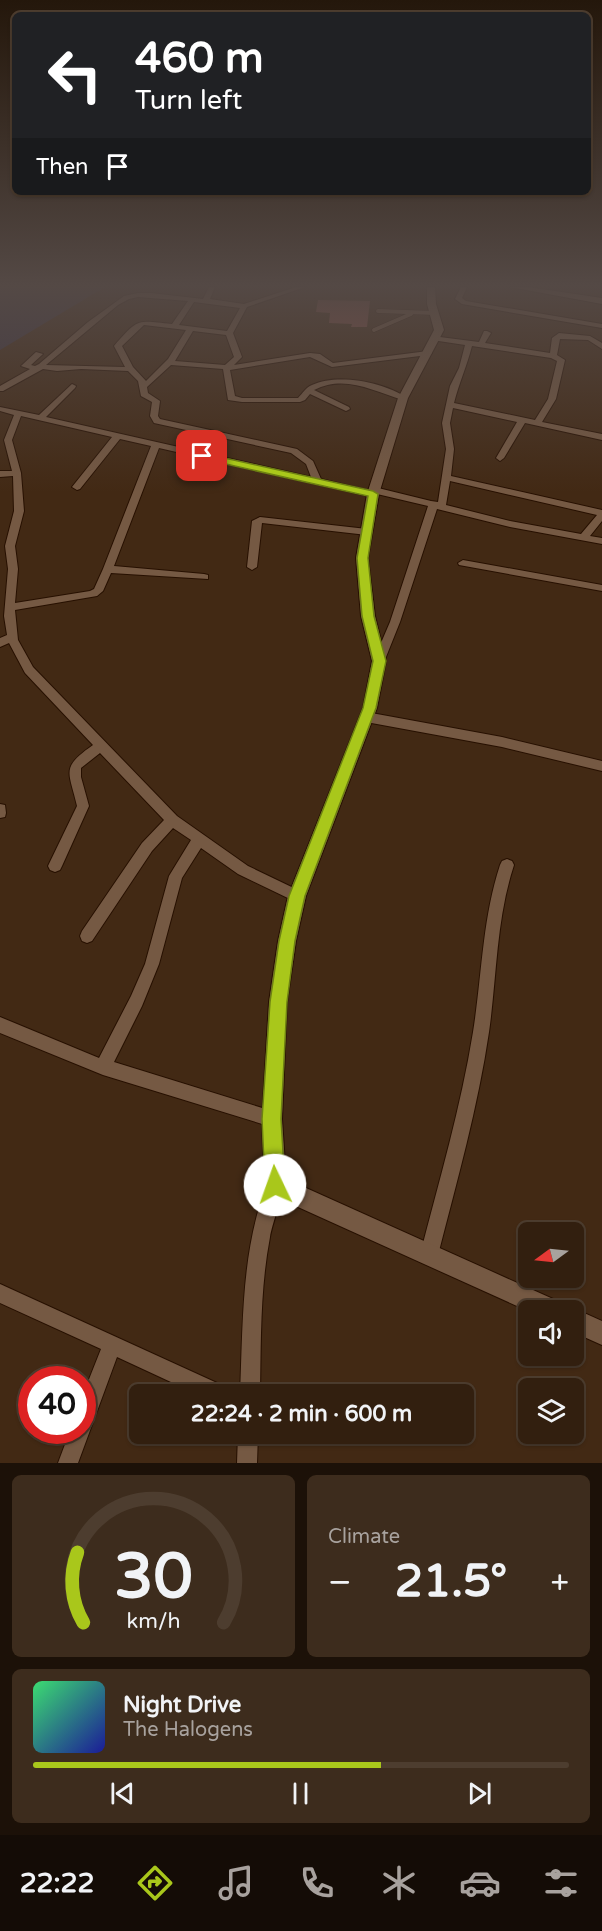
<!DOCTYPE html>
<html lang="en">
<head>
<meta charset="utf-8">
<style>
	:root { --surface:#321f0f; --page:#3d2c1d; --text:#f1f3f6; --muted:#a8a29e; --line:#4d3d2f; --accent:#a9c71b }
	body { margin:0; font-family:"Varela Round",sans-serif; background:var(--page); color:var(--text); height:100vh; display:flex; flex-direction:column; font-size:22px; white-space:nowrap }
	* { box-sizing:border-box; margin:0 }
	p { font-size:20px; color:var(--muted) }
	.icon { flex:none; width:33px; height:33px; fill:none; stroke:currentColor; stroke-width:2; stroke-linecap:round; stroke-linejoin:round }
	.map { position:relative; height:1463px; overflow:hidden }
	.panel { display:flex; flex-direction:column; gap:12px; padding:12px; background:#1c1108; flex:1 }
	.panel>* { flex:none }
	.guide { position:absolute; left:12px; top:12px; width:579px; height:183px; border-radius:9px; box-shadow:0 2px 4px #0004,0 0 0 2px var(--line); background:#202124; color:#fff; overflow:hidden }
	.needle { width:39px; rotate:255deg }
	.fabs { position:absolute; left:518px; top:1222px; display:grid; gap:12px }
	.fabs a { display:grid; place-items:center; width:66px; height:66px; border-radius:9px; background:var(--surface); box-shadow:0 2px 4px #0004,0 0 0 2px var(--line); font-size:30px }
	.speed { position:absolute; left:18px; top:1366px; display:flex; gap:12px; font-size:30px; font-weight:700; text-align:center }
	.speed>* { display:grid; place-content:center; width:78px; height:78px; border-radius:50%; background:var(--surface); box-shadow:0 2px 4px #0004,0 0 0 2px var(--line); line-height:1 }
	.speed .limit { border:9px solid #d22; background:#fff; color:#111 }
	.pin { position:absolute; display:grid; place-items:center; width:51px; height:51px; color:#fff; margin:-26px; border-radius:12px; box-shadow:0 3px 9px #0006 }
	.me { position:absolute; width:66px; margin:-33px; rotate:357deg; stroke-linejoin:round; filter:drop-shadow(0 0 4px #0008) }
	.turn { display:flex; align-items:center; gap:21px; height:126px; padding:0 24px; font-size:27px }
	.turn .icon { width:78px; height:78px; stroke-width:2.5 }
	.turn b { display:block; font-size:42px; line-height:51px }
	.then { display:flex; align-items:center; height:57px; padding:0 24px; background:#0003; gap:12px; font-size:22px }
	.big { font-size:45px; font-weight:700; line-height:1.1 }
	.panel .tile { flex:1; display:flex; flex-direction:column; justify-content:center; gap:9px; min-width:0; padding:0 21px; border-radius:9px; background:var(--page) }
	.panel .dial { align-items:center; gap:0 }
	.dial svg { height:156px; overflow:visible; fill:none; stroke:var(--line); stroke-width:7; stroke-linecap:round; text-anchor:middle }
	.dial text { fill:var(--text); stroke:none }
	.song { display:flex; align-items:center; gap:18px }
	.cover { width:72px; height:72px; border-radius:9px; background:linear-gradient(135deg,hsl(140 70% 55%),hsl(240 70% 35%)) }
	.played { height:6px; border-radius:3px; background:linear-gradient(90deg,var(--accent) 65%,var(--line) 65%) }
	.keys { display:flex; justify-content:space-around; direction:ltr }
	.heat { display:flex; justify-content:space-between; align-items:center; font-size:33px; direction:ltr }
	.panel .tiles { flex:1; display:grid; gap:12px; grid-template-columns:1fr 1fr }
	.tile:last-child { grid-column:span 2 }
	.trip { position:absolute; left:129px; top:1384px; width:345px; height:60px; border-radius:9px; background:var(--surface); box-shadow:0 2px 4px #0004,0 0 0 2px var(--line); font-weight:700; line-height:60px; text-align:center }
	.dock { display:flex; height:96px; justify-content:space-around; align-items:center; background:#140c06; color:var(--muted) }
	.dock .icon { width:42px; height:42px }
	.dock .on { color:var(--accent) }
	.dock b { font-size:27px; color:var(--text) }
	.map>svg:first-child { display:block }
	.commercial { fill:#3a3344 }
	.building { fill:#8b4f49 }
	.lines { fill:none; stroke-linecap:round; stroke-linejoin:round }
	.service-casing { stroke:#271000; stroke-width:5 }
	.minor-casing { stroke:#271000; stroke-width:2 }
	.tertiary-casing { stroke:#271000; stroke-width:2 }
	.service { stroke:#755943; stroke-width:4 }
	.minor { fill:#755943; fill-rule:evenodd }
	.tertiary { fill:#755943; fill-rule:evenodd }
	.route { fill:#a9c71b; stroke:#6e8112; stroke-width:1.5 }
</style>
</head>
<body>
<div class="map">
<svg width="602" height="1463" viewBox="0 0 602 1463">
	<rect width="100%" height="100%" fill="#422914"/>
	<path class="commercial" d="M 0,287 L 105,287 L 0,350 Z"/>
	<path class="building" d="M 318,300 L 370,301 L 367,327 L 351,327 L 352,324 L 329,323 L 330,313 L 316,312 Z"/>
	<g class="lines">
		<defs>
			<path id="service" d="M 378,311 L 435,313
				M 374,330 L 411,314"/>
			<path id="minor" d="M 209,287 L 215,287 L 210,299 L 244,304 L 296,287 L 305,287 L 247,307 L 233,333 L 242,357 L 234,365 L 310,353 L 320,354 L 333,363 L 428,351 L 432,353 L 428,355 L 332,367 L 310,357 L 230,370 L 235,396 L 242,398 L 298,398 C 303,393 306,387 312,385 C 338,373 384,382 407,398 L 403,400 C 373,391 345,374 314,390 L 349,407 L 350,409 L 346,411 L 310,394 L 305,400 L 300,402 L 242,402 L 228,400 L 223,369 L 171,365 L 147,387 L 148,393 L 160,401 L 158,416 L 160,419 L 297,449 L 313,461 L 321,479 L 370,491 L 374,487 L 431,501 L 438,502 L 446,449 L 442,423 L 450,386 L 459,368 L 465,345 L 432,340 L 432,336 L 479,342 L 484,331 L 487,331 L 491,333 L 485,343 L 550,353 L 552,338 L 559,333 L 590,336 L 602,343 L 602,349 L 588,340 L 560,339 L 557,355 L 565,360 L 556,399 L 542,422 L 602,434 L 602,440 L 525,423 L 504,458 L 500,461 L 496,458 L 517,422 L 453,408 L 450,423 L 454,449 L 451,476 L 602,510 L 602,521 L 590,536 L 602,538 L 602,544 L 510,527 L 437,509 L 400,622 L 382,667 L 374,667 L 372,664 L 390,622 L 428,506 L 377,494 L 373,497 L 159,448 L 114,566 L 204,574 L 208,575 L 208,579 L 111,573 L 103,591 L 97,596 L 15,610 L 18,640 L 33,667 L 177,816 L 248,866 L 302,892 L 304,896 L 302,900 L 297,902 L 292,900 L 238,874 L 201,848 L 182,878 L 159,964 L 142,1006 L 114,1062 L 272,1111 L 278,1113 L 280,1119 L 278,1125 L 272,1127 L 103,1075 L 0,1033 L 0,1017 L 99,1058 L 131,996 L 145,964 L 169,876 L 191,840 L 173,828 L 152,851 L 92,941 L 87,943 L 82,941 L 80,936 L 82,931 L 142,843 L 164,820 L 100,753 L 81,768 L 81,777 L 89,806 L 62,866 L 60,870 L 55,872 L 50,870 L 48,866 L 77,806 C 69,771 60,768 93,745 L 25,673 L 9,643 L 0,647 L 0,638 L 7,635 L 4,616 L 8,569 L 5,546 L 14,511 L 13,476 L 0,477 L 0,471 L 12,471 L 4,440 L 14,415 L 0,411 L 0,407 L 39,415 L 72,384 L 76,386 L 75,388 L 46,417 L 311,477 L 306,464 L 291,453 L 154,423 L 150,416 L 152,402 L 141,396 L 138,381 L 128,371 L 81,369 L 57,371 L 43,369 L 3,391 L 0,391 L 0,386 L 30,369 L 21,366 L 36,352 L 43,354 L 31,365 L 35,366 L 39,364 L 88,322 L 124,296 L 138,293 L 151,293 L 203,299 ZM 138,297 L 188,301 L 172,324 C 137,320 138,318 114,346 L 125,367 L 46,365 L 118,305 L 129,299 ZM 194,302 L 240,308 L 227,331 L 179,325 ZM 144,325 L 186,330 L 168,359 L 146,381 L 133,367 L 122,346 ZM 193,331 L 226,335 L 234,357 L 225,365 L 175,361 ZM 472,346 L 551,358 L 557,361 L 548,399 L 535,420 L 454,403 C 459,383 467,366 472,346 ZM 21,416 L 112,437 L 72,487 L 77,490 L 80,489 L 120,439 L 151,446 L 103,569 L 94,589 L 90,591 L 15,603 L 18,569 L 15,546 L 24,511 L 21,473 L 12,440 ZM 450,481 L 597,515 L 581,534 L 510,521 L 446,505 Z
				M 461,287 L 467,287 L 462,298 L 466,301 L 602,324 L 602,328 L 462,304 L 455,299 Z
				M 260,517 L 367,529 L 372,532 L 367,535 L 262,523 L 257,567 L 252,570 L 247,567 L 252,521 Z
				M 463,560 L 602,585 L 602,591 L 459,565 L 458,563 Z
				M 366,712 L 502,737 L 602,761 L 602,771 L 502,747 L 366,722 L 360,717 Z
				M 0,804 L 5,805 L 6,813 L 5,817 L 0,818 Z
				M 507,859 L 512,861 L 514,865 C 496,920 497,976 489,1032 C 478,1107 457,1181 438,1255 L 435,1261 L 429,1264 L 423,1261 L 420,1255 C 439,1181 461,1107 473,1032 C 482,976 482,920 500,865 L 502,861 Z
				M 275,1176 L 281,1179 C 286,1190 272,1223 270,1237 C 260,1289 261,1342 260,1395 L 240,1395 C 243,1323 241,1247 269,1179 Z
				M 0,1284 L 228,1388 L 231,1395 L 199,1395 L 117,1357 L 78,1463 L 58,1463 L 70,1431 L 82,1431 L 82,1397 L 101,1349 L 0,1303 Z
				M 238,1434 L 258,1434 L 257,1463 L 237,1463 Z"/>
			<path id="tertiary" d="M 427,287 L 435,287 L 436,304 L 444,330 L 408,398 L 379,494 L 368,558 L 375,616 L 386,661 L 377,708 L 306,896 L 296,941 L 287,1002 L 282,1119 L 286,1179 L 562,1303 L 566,1311 L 528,1311 L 267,1193 L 264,1185 L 262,1119 L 269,1002 L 278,941 L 288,896 L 363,708 L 372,661 L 361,616 L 356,558 L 367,494 L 398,398 L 434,330 L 427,304 Z
				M 510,287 L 528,287 L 602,298 L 602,304 Z
				M 573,1308 L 602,1321 L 602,1345 L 573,1332 L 573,1311 L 566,1311 Z"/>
		</defs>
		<use href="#service" class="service-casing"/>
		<use href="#minor" class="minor-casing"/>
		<use href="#tertiary" class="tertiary-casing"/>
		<use href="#service" class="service"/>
		<use href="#minor" class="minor"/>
		<use href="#tertiary" class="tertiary"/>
	</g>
	<linearGradient id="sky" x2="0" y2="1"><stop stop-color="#24170b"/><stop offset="0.58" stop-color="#544945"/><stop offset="1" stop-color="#544945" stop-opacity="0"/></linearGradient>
	<rect width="602" height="492" fill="url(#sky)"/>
	<path class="route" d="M 202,453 L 373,491 L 378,494 L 368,558 L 374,616 L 386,661 L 376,708 L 305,896 L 295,941 L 287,1002 L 281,1119 L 285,1185 L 282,1192 L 275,1195 L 268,1192 L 265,1185 L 262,1119 L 270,1002 L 279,941 L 289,896 L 363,708 L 373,661 L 362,616 L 357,558 L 368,496 L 199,458 L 197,456 Z"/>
</svg>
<div class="fabs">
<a><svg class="needle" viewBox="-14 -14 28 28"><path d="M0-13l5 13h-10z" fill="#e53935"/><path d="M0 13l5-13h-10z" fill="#a8a29e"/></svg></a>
<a><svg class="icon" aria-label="sound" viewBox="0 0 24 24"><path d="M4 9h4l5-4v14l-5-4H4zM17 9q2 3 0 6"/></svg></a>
<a><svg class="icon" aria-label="layers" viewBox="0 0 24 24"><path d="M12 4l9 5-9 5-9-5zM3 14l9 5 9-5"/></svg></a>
</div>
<div class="speed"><div class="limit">40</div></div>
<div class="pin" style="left:202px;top:456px;background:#d93025"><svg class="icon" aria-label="arrive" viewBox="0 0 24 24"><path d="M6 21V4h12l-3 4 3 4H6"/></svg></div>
<svg class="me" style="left:275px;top:1185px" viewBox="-20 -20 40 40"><circle r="19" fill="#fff"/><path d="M0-13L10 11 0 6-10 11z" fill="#a9c71b"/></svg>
<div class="trip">22:24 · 2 min · 600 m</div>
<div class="guide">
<div class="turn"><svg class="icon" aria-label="left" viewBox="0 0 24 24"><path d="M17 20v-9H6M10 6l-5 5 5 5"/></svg><div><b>460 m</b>Turn left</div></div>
<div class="then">Then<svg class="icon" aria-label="arrive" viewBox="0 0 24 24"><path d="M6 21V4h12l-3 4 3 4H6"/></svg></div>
</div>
</div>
<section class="panel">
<div class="tiles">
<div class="tile dial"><svg viewBox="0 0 100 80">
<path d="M14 69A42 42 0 1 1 86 69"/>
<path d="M14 69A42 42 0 0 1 11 33" stroke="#a9c71b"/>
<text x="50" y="56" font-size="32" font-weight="700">30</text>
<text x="50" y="72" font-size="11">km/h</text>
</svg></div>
<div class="tile"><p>Climate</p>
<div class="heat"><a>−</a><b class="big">21.5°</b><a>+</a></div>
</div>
<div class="tile">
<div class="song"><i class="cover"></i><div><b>Night Drive</b><p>The Halogens</p></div></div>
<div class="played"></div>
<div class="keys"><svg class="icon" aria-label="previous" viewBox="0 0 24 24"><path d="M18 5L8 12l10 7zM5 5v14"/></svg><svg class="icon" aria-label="pause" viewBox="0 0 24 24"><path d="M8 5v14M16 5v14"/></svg><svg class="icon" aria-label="next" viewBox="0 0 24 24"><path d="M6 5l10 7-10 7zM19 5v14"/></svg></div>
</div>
</div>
</section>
<nav class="dock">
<b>22:22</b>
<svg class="icon on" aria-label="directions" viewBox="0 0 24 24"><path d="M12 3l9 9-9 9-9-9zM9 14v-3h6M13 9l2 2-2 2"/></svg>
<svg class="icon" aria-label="music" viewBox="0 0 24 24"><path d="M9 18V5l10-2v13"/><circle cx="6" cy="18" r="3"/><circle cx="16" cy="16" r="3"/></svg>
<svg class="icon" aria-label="phone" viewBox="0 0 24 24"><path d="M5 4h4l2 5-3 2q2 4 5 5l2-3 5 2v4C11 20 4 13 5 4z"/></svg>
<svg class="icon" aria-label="climate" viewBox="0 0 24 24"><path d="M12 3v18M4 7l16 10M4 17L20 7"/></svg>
<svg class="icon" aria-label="car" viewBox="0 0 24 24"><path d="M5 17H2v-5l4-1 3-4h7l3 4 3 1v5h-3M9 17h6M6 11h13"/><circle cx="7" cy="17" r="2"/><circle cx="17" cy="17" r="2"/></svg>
<svg class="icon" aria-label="filters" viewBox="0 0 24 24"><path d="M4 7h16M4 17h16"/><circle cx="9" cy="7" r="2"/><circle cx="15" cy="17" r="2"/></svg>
</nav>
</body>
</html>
